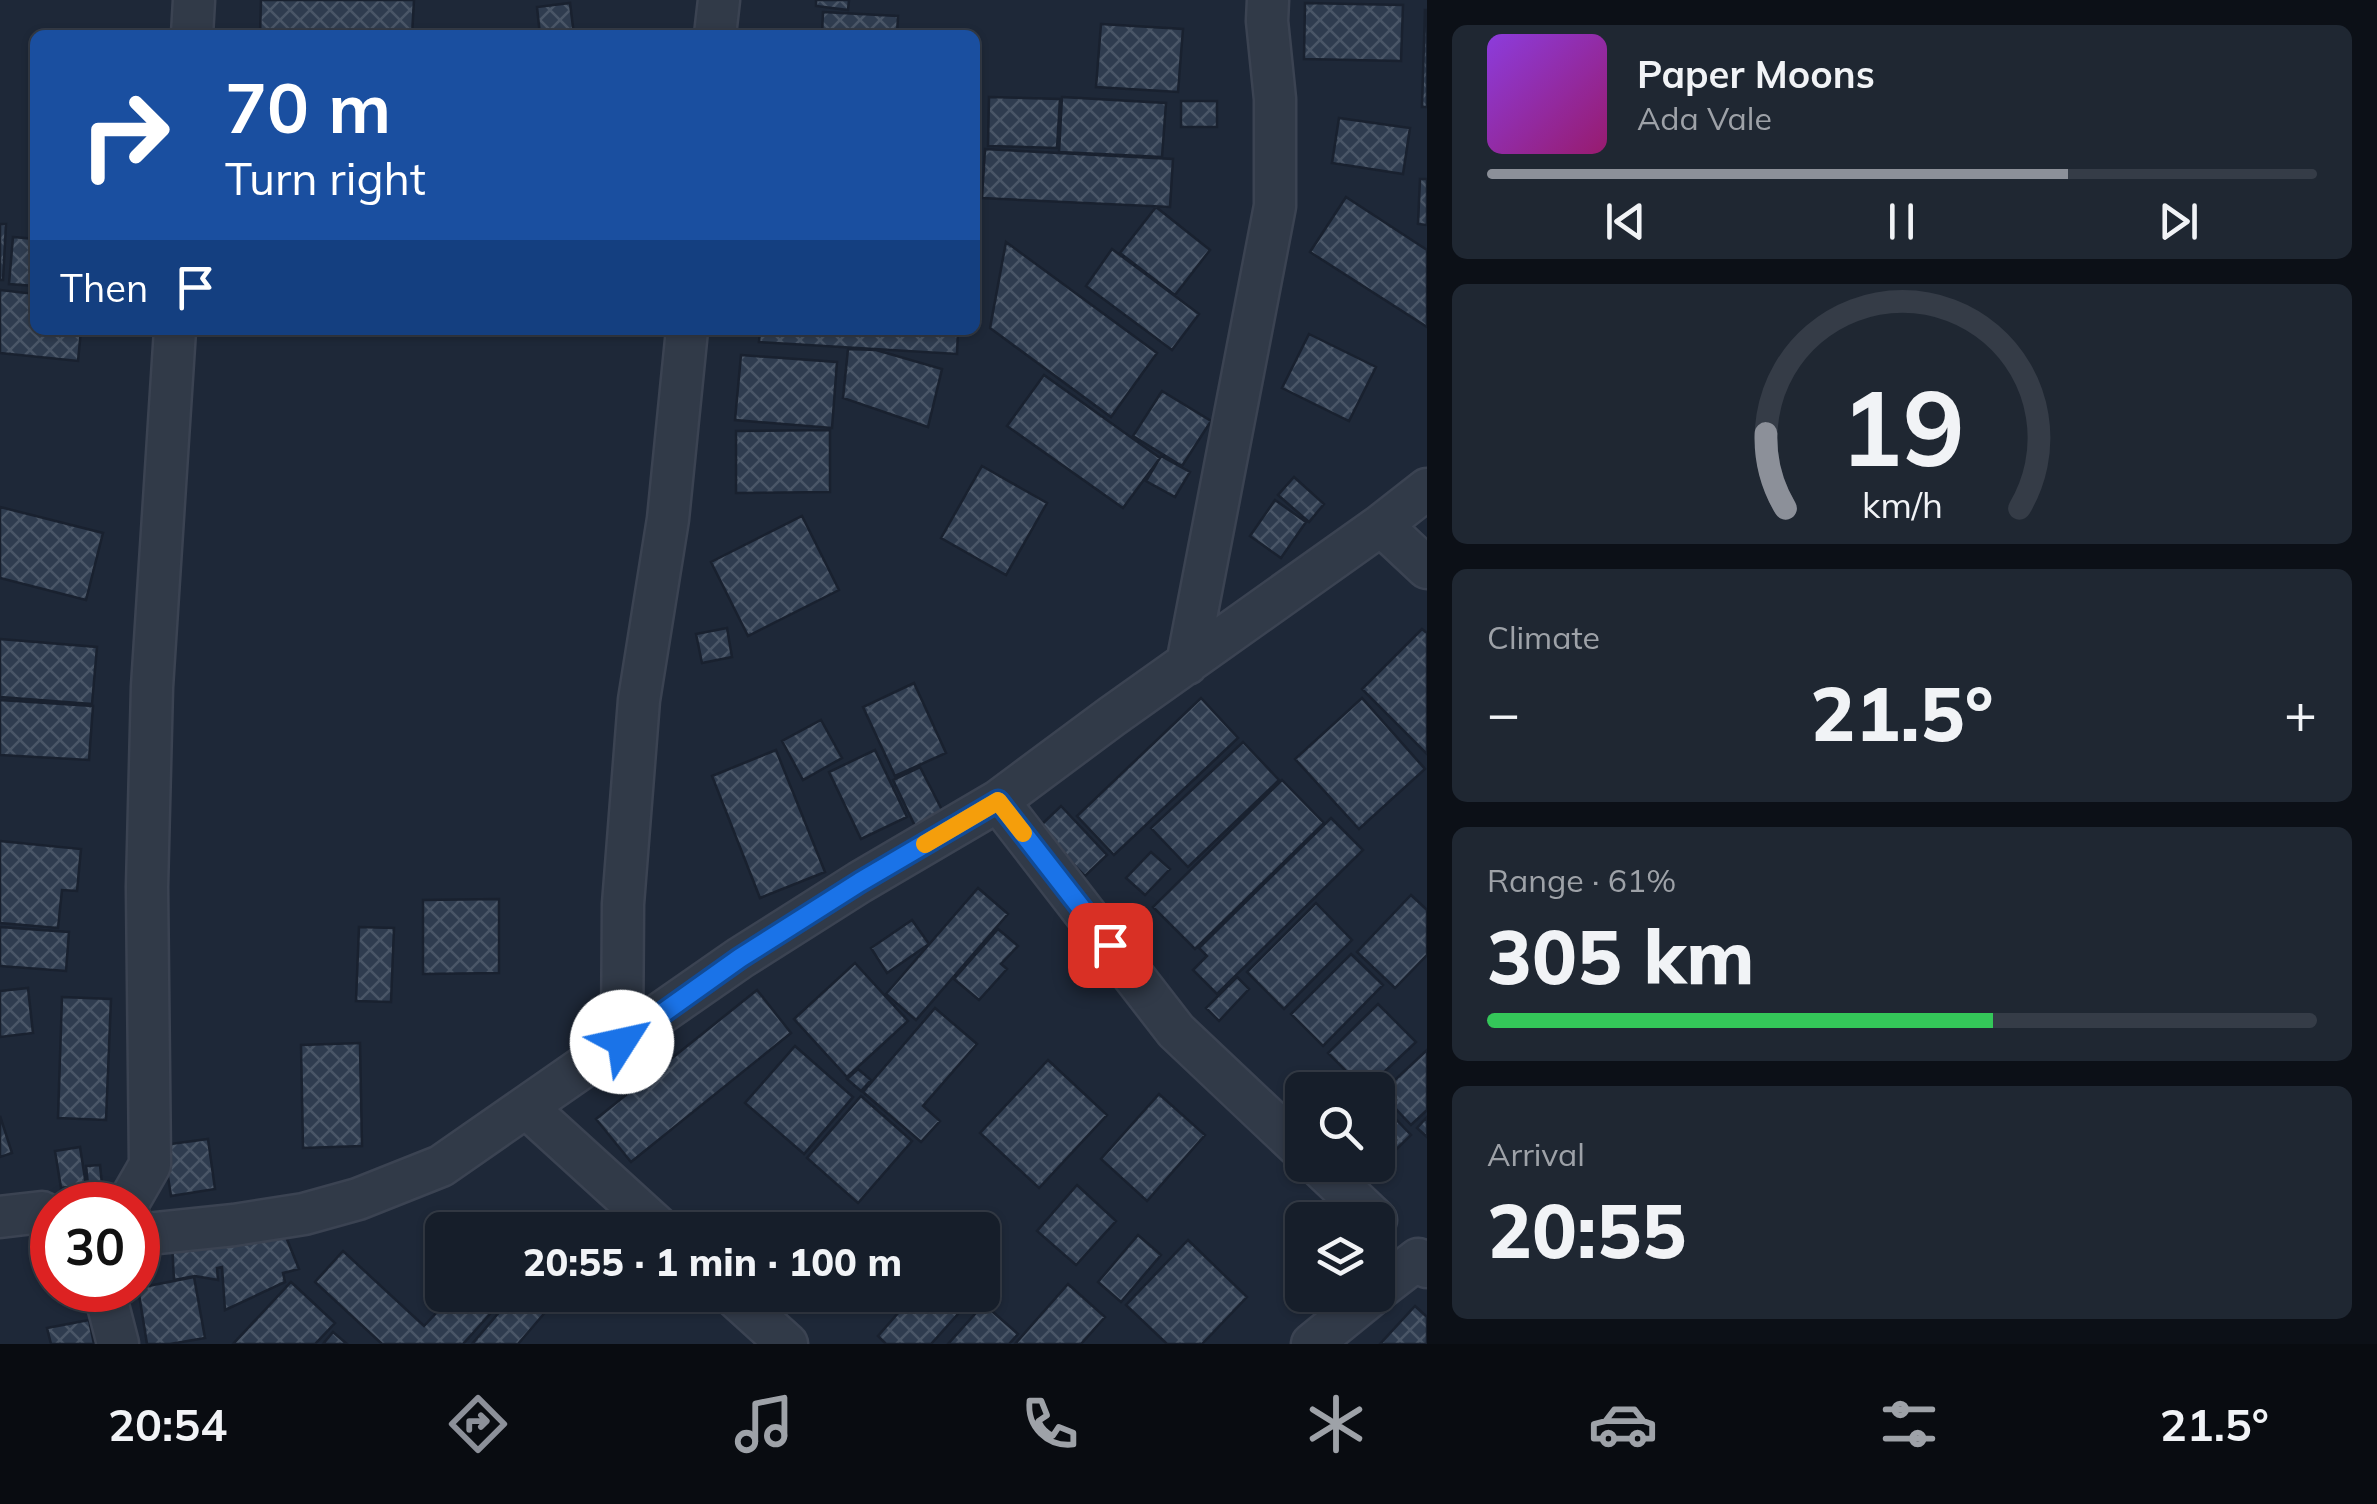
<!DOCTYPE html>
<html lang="en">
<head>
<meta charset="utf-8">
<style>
	:root { --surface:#161e2a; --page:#1f2732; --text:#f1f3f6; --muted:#9ea2a8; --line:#353c47; --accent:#8c9099 }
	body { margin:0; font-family:Mulish,sans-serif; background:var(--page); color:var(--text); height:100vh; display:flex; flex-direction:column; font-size:38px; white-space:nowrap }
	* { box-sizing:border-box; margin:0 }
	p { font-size:32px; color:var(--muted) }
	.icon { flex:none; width:55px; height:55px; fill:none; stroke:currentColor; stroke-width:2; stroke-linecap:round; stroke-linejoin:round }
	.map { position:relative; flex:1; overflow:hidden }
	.details { display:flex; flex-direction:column; gap:25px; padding:25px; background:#0c1017; width:950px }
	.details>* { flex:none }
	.guide { position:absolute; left:30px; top:30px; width:950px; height:305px; border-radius:15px; box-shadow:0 2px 8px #0004,0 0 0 2px var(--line); background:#1a4fa0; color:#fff; overflow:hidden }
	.controls { position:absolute; left:1285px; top:1072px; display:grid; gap:20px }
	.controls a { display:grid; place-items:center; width:110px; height:110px; border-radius:15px; background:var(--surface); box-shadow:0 2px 8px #0004,0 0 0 2px var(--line); font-size:50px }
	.speed { position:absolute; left:30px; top:1182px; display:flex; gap:20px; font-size:50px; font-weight:700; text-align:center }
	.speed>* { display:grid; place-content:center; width:130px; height:130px; border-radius:50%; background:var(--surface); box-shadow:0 2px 8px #0004,0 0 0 2px var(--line); line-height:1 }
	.speed .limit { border:15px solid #d22; background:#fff; color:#111 }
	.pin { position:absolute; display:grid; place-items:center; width:85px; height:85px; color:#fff; margin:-42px; border-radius:20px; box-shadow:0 5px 15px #0006 }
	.me { position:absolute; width:110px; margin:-55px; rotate:55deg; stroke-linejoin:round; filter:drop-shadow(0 0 8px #0008) }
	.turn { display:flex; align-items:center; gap:35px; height:210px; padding:0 30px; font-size:45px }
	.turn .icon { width:130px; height:130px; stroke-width:2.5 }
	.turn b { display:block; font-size:70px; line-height:85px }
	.then { display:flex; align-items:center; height:95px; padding:0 30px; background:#0003; gap:20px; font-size:38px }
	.big { font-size:75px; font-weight:800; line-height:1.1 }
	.details .widget { flex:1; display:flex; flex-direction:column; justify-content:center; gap:15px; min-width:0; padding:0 35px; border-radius:15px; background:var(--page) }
	.details .dial { align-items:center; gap:0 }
	.dial svg { height:260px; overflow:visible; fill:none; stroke:var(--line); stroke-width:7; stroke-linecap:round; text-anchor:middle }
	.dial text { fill:var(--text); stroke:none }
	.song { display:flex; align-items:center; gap:30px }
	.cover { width:120px; height:120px; border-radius:15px; background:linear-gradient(135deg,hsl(270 70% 55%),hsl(320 70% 35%)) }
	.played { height:10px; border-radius:5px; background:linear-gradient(90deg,var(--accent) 70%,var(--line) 70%) }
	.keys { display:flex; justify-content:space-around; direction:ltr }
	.heat { display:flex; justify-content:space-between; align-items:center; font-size:55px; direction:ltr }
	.charge { height:15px; border-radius:8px; background:linear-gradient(90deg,#34c759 61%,var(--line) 0) }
	.trip { position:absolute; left:425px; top:1212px; width:575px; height:100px; border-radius:15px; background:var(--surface); box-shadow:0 2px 8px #0004,0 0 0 2px var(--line); font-weight:800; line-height:100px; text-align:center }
	.dock { display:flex; height:160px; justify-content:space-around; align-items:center; background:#090c11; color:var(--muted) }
	.dock .icon { width:70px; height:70px }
	.dock .on { color:var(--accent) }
	.dock b { font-size:45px; color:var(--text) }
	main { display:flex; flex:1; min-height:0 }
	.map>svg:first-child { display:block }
	.building { fill:url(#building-cross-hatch); stroke:#19212f; stroke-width:2.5 }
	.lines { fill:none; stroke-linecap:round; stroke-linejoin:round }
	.street-casing { stroke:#3b4352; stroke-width:45 }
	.street { stroke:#313a48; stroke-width:40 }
	.route-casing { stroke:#114b97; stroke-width:25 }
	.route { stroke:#1a73e8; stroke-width:18 }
	.slow { stroke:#f59e0b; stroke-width:18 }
</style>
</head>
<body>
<main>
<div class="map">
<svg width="1427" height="1344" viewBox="0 0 1427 1344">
	<defs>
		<pattern id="building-cross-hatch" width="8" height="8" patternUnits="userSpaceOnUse" patternTransform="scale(2.5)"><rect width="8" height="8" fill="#2f3c4f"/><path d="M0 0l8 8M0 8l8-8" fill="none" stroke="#4a5667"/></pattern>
	</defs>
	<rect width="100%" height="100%" fill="#1e2838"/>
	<path class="building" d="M 261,0 L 414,0 L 412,35 L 260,35 Z
		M 816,0 L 849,0 L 848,10 L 816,6 Z
		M 570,3 L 574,35 L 540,35 L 537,7 Z
		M 1305,3 L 1403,5 L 1401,61 L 1304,59 Z
		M 1425,10 L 1427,10 L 1427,107 L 1422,107 Z
		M 823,12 L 898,16 L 897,35 L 822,35 Z
		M 1101,24 L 1183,29 L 1178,92 L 1096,87 Z
		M 989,97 L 1060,99 L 1057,148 L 988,146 Z
		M 1062,97 L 1166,103 L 1162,157 L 1059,152 Z
		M 1181,101 L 1217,101 L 1217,127 L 1181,127 Z
		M 1339,118 L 1410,128 L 1403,174 L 1332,163 Z
		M 985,149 L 1173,159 L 1170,207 L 982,198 Z
		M 1420,179 L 1427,179 L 1427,225 L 1418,224 Z
		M 1346,197 L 1427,250 L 1427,327 L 1310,252 Z
		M 1156,207 L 1210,250 L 1175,295 L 1120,253 Z
		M 0,224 L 6,224 L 3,280 L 0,280 Z
		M 13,237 L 35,239 L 35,286 L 9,284 Z
		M 1006,242 L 1157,353 L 1111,417 L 990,328 Z
		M 1112,249 L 1199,314 L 1172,350 L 1086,286 Z
		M 0,290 L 35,294 L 35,330 L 81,330 L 78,361 L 0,353 Z
		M 760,330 L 958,330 L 957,354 L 759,342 Z
		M 1309,334 L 1376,367 L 1349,421 L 1282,388 Z
		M 848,349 L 876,350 L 942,369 L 928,427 L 843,398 Z
		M 741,355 L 837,362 L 832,428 L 735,420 Z
		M 1044,375 L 1160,458 L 1123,508 L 1007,426 Z
		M 1162,391 L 1211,421 L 1182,466 L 1133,436 Z
		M 830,430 L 830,492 L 736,493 L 736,431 Z
		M 1161,456 L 1190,472 L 1175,497 L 1146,481 Z
		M 982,466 L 1047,503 L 1006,575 L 941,538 Z
		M 1294,477 L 1324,504 L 1309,522 L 1278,495 Z
		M 1275,500 L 1306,522 L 1281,558 L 1250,536 Z
		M 0,507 L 103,533 L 86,600 L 0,578 Z
		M 802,516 L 839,590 L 748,636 L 711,562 Z
		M 727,628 L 732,657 L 702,663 L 696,634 Z
		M 1422,629 L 1427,633 L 1427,754 L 1362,689 Z
		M 0,639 L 97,647 L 92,704 L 0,697 Z
		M 914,683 L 946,753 L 895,776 L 863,707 Z
		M 1201,698 L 1238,738 L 1114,855 L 1077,816 Z
		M 1362,698 L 1425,769 L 1359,829 L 1295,759 Z
		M 0,700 L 93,706 L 89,760 L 0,755 Z
		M 821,720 L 842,758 L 803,780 L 782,741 Z
		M 1243,742 L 1279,780 L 1188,867 L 1151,828 Z
		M 776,750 L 825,872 L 760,898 L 712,776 Z
		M 875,750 L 907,817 L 861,839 L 829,772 Z
		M 920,767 L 943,812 L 915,826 L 893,780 Z
		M 1282,780 L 1324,823 L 1195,949 L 1153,907 Z
		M 1061,806 L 1107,855 L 1085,876 L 1038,828 Z
		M 1331,818 L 1363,850 L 1217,994 L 1193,970 L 1207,956 L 1199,948 Z
		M 0,841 L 81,849 L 77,891 L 62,890 L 58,928 L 0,923 Z
		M 1151,852 L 1170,869 L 1145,895 L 1126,878 Z
		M 978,888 L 1008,914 L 916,1020 L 886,994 Z
		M 1411,895 L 1427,910 L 1427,955 L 1395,988 L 1357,952 Z
		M 499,899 L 499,973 L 423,974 L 423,900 Z
		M 1316,903 L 1352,940 L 1284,1009 L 1247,972 Z
		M 912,920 L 929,944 L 887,973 L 871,948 Z
		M 0,927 L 69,932 L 66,971 L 0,966 Z
		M 359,927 L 394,928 L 391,1002 L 356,1001 Z
		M 998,929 L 1018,946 L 1001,964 L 1007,969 L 979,1000 L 954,979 Z
		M 1351,954 L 1383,985 L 1323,1046 L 1291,1014 Z
		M 855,963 L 908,1021 L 847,1077 L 794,1019 Z
		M 1237,977 L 1249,989 L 1219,1021 L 1206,1008 Z
		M 28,988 L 33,1033 L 0,1037 L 0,991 Z
		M 757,990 L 791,1033 L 631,1162 L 596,1119 Z
		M 62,997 L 111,999 L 106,1120 L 58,1118 Z
		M 1378,1004 L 1416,1042 L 1365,1090 L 1328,1053 Z
		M 935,1008 L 977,1044 L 923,1106 L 940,1121 L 921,1142 L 863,1092 Z
		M 360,1043 L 362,1146 L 303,1148 L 301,1045 Z
		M 795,1046 L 853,1097 L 804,1154 L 745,1103 Z
		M 1427,1050 L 1427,1110 L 1411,1125 L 1381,1093 Z
		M 1048,1060 L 1107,1115 L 1039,1188 L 980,1133 Z
		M 858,1069 L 871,1080 L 861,1091 L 847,1079 Z
		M 1343,1075 L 1357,1090 L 1327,1090 Z
		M 1159,1094 L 1205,1135 L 1147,1201 L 1101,1159 Z
		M 861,1096 L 912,1141 L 858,1203 L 807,1158 Z
		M 1386,1109 L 1411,1135 L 1379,1166 L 1378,1117 Z
		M 0,1116 L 12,1153 L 0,1157 Z
		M 1427,1117 L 1427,1137 L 1417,1128 Z
		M 208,1139 L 215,1189 L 171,1196 L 163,1145 Z
		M 80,1147 L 86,1185 L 61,1188 L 55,1151 Z
		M 100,1165 L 102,1184 L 88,1185 L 86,1166 Z
		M 1077,1185 L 1116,1221 L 1076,1265 L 1037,1231 Z
		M 284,1232 L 299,1269 L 283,1273 L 285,1282 L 225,1310 L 222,1267 L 217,1268 L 218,1280 L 195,1276 L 174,1280 L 172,1243 Z
		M 1138,1235 L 1161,1255 L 1121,1302 L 1098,1282 Z
		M 1188,1240 L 1247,1297 L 1202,1344 L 1167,1344 L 1126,1305 Z
		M 343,1251 L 424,1326 L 453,1295 L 507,1295 L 463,1344 L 382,1344 L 315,1282 Z
		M 194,1277 L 205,1338 L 170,1344 L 147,1344 L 138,1288 Z
		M 291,1282 L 335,1323 L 315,1344 L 233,1344 Z
		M 1068,1284 L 1105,1317 L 1081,1344 L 1015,1344 Z
		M 514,1295 L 560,1295 L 518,1344 L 472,1344 Z
		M 914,1295 L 975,1295 L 931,1344 L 886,1344 L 878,1336 Z
		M 984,1304 L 1018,1334 L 1009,1344 L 948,1344 Z
		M 1415,1306 L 1427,1317 L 1427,1344 L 1380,1344 Z
		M 89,1320 L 94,1344 L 51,1344 L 47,1328 Z
		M 333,1332 L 347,1344 L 323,1344 Z"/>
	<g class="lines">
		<defs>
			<path id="street" d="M 192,35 L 194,0
				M 715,35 L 719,0
				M 1381,525 L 1427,568
				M 1187,664 L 1275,206 L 1275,99 L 1267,21 L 1268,0
				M 998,801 L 1176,1031 L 1302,1150
				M 622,1042 L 623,904 L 639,700 L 668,519 L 687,330
				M 526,1107 L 661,1230
				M 1318,1165 L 1376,1220
				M 127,1205 L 150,1165 L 147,887 L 152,687 L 175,330
				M 0,1217 L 42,1212 L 52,1218
				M 138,1235 L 234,1225 L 304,1214 L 358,1199 L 441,1166 L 740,958 L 860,882 L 998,801 L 1111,717 L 1381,525 L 1427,489
				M 104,1290 L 118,1344
				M 1378,1290 L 1418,1259 L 1427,1267
				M 733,1295 L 787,1344
				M 1312,1344 L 1372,1295"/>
		</defs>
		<use href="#street" class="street-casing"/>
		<use href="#street" class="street"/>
	</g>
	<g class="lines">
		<defs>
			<path id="route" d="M 622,1042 L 740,958 L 860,882 L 998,801 L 1110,945"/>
		</defs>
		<use href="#route" class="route-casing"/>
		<use href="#route" class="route"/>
		<path class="slow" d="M 925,844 L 998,801 L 1023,833"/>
	</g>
</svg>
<div class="controls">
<a><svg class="icon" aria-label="search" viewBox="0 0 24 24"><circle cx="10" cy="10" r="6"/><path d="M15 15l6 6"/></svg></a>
<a><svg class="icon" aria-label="layers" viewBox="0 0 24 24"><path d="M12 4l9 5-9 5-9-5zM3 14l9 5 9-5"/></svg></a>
</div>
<div class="speed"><div class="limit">30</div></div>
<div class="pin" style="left:1110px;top:945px;background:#d93025"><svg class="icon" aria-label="arrive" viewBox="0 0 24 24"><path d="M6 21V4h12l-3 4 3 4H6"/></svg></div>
<svg class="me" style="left:622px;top:1042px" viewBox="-20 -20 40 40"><circle r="19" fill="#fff"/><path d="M0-13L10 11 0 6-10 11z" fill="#1a73e8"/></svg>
<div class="trip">20:55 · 1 min · 100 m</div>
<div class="guide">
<div class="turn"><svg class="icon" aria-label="right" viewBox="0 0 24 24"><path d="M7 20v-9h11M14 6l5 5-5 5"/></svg><div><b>70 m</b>Turn right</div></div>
<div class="then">Then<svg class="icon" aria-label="arrive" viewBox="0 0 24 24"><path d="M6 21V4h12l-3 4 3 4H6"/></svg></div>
</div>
</div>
<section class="details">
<div class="widget">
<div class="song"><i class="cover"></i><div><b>Paper Moons</b><p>Ada Vale</p></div></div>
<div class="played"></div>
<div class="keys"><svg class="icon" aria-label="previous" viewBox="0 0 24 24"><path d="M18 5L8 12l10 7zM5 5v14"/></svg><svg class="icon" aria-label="pause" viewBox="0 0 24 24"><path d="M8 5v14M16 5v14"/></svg><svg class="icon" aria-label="next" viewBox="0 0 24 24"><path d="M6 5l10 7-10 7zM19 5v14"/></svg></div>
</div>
<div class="widget dial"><svg viewBox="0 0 100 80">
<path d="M14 69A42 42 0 1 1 86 69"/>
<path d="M14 69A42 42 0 0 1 8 46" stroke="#8c9099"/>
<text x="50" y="56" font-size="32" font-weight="700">19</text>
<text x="50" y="72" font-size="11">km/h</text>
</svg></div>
<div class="widget"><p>Climate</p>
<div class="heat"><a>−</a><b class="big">21.5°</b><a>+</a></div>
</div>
<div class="widget"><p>Range · 61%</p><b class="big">305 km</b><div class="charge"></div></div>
<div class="widget"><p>Arrival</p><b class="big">20:55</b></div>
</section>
</main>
<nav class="dock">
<b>20:54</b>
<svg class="icon on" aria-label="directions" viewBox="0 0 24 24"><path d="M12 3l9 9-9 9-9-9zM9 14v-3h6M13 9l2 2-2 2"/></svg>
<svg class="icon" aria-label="music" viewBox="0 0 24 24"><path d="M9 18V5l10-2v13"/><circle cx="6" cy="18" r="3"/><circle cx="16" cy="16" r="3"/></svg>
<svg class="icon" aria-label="phone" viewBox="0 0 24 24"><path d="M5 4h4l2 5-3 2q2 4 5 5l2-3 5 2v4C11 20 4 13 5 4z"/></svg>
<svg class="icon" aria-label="climate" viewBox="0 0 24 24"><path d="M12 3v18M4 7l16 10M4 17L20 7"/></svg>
<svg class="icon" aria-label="car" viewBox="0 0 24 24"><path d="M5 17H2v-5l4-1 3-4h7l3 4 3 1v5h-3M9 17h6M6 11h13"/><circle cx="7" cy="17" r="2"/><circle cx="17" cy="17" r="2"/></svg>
<svg class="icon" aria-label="filters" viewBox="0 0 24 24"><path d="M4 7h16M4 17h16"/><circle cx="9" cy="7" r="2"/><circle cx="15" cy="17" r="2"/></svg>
<b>21.5°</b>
</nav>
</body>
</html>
